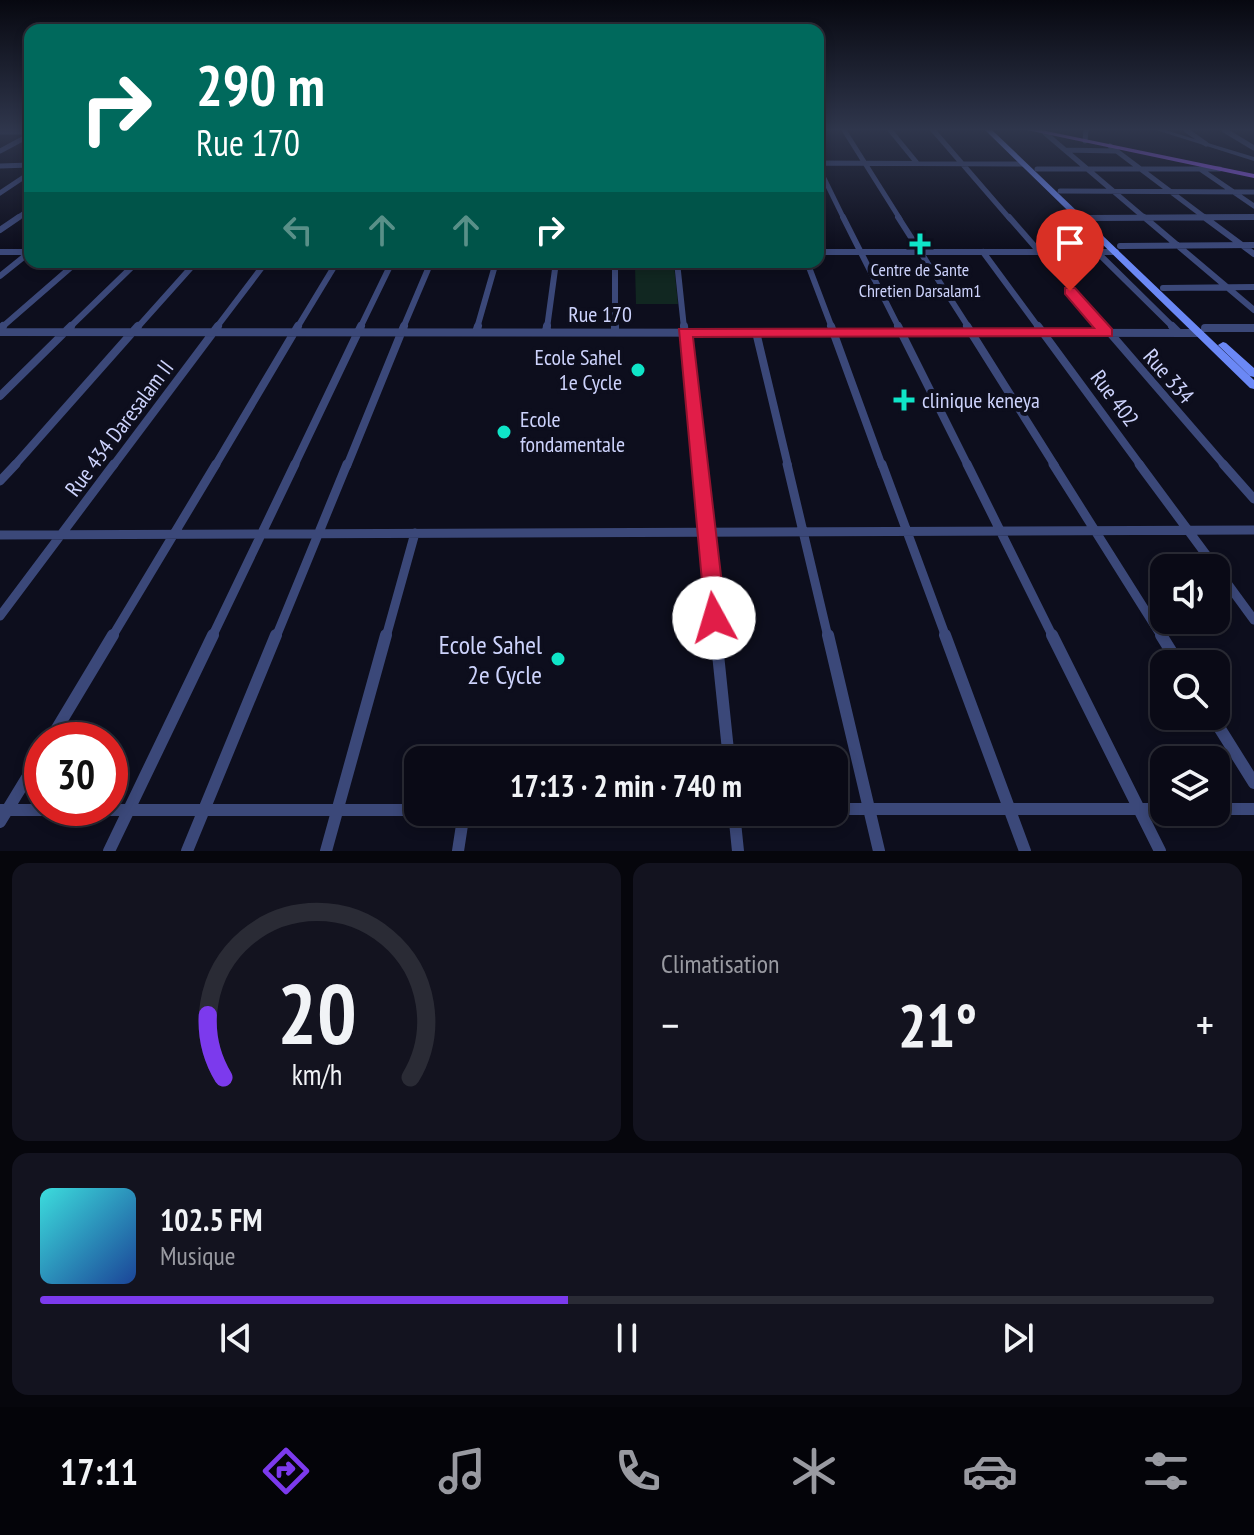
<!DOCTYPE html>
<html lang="fr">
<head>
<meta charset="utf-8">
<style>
	:root { --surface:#0a0a16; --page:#13131f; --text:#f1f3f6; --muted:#999aa1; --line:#2a2b35; --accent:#7c3aed }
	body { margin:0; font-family:"PT Sans Narrow",sans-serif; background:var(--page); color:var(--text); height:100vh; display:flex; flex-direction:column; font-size:30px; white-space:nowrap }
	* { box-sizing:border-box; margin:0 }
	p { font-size:26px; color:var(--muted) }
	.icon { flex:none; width:44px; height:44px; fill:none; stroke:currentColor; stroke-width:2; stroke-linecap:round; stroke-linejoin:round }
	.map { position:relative; height:851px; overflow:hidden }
	.sheet { display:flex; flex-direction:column; gap:12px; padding:12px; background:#06060c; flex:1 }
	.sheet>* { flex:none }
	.top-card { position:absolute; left:24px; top:24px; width:800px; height:244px; border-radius:16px; box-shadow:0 4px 12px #0003,0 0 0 2px var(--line); background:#00695c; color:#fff; overflow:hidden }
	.controls { position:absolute; left:1150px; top:554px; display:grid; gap:16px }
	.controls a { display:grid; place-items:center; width:80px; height:80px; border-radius:16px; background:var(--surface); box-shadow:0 4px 12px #0003,0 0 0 2px var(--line); font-size:40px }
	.speed { position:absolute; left:24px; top:722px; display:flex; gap:16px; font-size:40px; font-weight:700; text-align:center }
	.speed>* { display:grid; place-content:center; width:104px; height:104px; border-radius:50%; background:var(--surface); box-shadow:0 4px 12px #0003,0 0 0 2px var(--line); line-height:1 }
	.speed .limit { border:12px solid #d22; background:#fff; color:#111 }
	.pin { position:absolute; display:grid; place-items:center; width:68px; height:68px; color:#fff; margin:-82px -34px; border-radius:50% 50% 50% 0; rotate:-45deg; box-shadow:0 0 8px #0007 }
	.pin .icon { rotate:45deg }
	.me { position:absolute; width:88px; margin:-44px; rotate:354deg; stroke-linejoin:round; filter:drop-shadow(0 0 6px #0008) }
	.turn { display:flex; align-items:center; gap:28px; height:168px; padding:0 40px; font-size:36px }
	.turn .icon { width:104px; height:104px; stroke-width:2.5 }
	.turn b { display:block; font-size:56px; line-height:68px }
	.lanes { display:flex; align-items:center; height:76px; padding:0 40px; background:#0003; justify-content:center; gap:40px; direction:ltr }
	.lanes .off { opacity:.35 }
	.big { font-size:60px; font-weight:700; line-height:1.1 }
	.sheet .card { flex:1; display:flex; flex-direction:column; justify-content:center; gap:12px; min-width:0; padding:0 28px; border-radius:16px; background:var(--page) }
	.sheet .dial { align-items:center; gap:0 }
	.dial svg { height:208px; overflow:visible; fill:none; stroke:var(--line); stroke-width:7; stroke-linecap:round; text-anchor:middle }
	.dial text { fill:var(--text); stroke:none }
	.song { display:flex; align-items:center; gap:24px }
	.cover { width:96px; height:96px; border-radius:12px; background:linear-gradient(135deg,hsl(180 70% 55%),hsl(220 70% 35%)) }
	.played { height:8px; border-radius:4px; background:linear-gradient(90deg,var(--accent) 45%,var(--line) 45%) }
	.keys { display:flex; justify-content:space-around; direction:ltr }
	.heat { display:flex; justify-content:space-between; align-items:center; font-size:44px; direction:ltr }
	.sheet .tiles { flex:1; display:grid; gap:12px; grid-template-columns:1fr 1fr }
	.card:last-child { grid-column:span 2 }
	.trip { position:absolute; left:404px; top:746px; width:444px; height:80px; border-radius:16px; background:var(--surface); box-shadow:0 4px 12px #0003,0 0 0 2px var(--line); font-weight:700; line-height:80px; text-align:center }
	.tab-bar { display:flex; height:128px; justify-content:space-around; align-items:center; background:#040409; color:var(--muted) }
	.tab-bar .icon { width:56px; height:56px }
	.tab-bar .selected { color:var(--accent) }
	.tab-bar b { font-size:36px; color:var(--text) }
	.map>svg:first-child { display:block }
	.green { fill:#112721 }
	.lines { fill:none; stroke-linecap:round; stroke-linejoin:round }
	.minor-far4 { stroke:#3b4879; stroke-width:5 }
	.minor-far3 { stroke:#3b4879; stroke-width:6 }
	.minor-far2 { stroke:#3b4879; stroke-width:8 }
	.minor-far1 { stroke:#3b4879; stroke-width:9 }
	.minor { stroke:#3b4879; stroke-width:12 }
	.tertiary { fill:#3b4879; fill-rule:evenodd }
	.secondary { fill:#6b88f5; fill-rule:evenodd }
	.primary { fill:#975cf4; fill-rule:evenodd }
	.route { fill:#e11d48; stroke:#92132f; stroke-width:2 }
	.poi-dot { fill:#0fe5c8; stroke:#0d0e1d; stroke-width:3 }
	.labels { text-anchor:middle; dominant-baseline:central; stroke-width:8; stroke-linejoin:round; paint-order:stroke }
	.far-poi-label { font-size:18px; fill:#cdd3fc; stroke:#0d0e1d }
	.street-label { font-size:22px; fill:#cdd3fc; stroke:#0d0e1d }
	.poi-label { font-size:22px; fill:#cdd3fc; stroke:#0d0e1d; text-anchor:start }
	.near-poi-label { font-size:26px; fill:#cdd3fc; stroke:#0d0e1d; text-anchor:end }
</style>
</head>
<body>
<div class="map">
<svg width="1254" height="851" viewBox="0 0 1254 851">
	<rect width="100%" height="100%" fill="#0d0e1d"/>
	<path class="green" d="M 674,265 L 678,304 L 636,304 L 635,266 Z"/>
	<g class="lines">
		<path class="minor-far4" d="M 844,130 L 900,219
			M 890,130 L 917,163
			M 933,130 L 1010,219
			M 1186,130 L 1206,144
			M 1224,130 L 1254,148
			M 0,132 L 30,132
			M 1045,133 L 1146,219
			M 1085,141 L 1086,130
			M 1110,146 L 1207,219
			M 1065,150 L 1115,151
			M 0,151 L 30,135
			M 818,163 L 1023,164
			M 0,166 L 30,165
			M 818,166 L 844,219
			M 1037,169 L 1220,169
			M 1200,169 L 1254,206
			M 1060,191 L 1254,192
			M 0,193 L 30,173
			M 1089,218 L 1254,217
			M 16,219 L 30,209"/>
		<path class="minor-far3" d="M 843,217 L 899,328
			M 898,217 L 969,328
			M 1009,217 L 1106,328
			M 1144,217 L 1254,310
			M 1204,217 L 1254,254
			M 1089,218 L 1254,217
			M 0,230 L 19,217
			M 1120,246 L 1254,245
			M 0,252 L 30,252
			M 818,252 L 1116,252
			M 983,252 L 1039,328
			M 1098,253 L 1174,328
			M 615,262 L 615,328
			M 677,262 L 684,328
			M 807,262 L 832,328
			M 0,276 L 30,252
			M 1163,288 L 1254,287
			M 1,328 L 77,262
			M 69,328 L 137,262
			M 137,328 L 196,262
			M 216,328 L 266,262
			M 297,328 L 337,262
			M 360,328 L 392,262
			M 403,328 L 431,262
			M 477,328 L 496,262
			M 547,328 L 556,262
			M 1205,328 L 1254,328"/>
		<path class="minor-far2" d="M 615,326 L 615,332
			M 684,326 L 698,466
			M 831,326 L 882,466
			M 898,326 L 968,466
			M 967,326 L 1055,466
			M 1038,326 L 1141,466
			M 1104,326 L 1225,466
			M 1172,326 L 1178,332
			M 1205,328 L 1254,328
			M 0,329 L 3,326
			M 0,332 L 1200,333
			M 476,332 L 478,326
			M 546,332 L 547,326
			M 756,332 L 788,466
			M 0,396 L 71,326
			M 14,466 L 138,326
			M 113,466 L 218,326
			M 215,466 L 298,326
			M 294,466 L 361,326
			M 347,466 L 404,326"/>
		<path class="minor-far1" d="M 698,464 L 716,637
			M 787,464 L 828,637
			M 882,464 L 946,637
			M 967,464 L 1053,637
			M 1053,464 L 1162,637
			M 1139,464 L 1216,568
			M 1223,464 L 1254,499
			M 0,481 L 16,464
			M 0,535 L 1254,530
			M 1216,568 L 1254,620
			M 0,616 L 114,464
			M 112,637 L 216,464
			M 212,637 L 295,464
			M 276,637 L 347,464
			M 386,637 L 415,533"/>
		<path class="minor" d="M 716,635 L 729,760
			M 828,635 L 879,851
			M 945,635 L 1025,851
			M 1052,635 L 1160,851
			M 1161,635 L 1179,664
			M 1212,716 L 1254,783
			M 50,740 L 113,635
			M 834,809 L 1164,809
			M 1216,809 L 1254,809
			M 0,810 L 418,810
			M 734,812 L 738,851
			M 0,822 L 42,753
			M 109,851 L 213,635
			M 187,851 L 276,635
			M 326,851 L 386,635
			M 458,851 L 464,812"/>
		<path class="tertiary" d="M 1156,130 L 1165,130 L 1254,157 L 1254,161 Z"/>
		<path class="secondary" d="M 985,130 L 992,130 L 1254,380 L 1254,389 L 1250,388 Z
			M 1223,342 L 1226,343 L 1254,368 L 1254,377 L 1250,376 L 1220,347 L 1218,345 Z"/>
		<path class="primary" d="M 1027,130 L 1041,130 L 1254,174 L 1254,178 Z"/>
	</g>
	<linearGradient id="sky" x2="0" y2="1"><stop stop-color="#070810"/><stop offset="0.52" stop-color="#2f364c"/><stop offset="1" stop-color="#2f364c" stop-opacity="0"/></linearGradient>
	<rect width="1254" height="249" fill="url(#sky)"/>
	<path class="route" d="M 1065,288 L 1075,288 L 1112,329 L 1112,336 L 693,337 L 726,618 L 722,625 L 714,628 L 706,625 L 679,329 L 1094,328 L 1065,294 Z"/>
	<g class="poi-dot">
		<path d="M916 232h8v8h8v8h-8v8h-8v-8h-8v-8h8z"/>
		<circle cx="638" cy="370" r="8"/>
		<path d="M900 388h8v8h8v8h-8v8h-8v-8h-8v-8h8z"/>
		<circle cx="504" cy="432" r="8"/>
		<circle cx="558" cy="659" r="8"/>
	</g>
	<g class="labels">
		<g class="far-poi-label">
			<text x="920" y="269">Centre de Sante<tspan x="920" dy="21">Chretien Darsalam1</tspan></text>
		</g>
		<g class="street-label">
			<text x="600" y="314">Rue 170</text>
			<text transform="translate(1169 376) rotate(49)">Rue 334</text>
			<text transform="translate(1115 398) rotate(53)">Rue 402</text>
			<text transform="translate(119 428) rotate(-53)">Rue 434 Daresalam II</text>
		</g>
		<g class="poi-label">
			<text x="622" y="357" text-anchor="end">Ecole Sahel<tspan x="622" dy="25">1e Cycle</tspan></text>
			<text x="922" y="400">clinique keneya</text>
			<text x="520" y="419">Ecole<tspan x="520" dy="25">fondamentale</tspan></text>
		</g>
		<g class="near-poi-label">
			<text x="542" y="644">Ecole Sahel<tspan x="542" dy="30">2e Cycle</tspan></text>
		</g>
	</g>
</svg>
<div class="controls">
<a><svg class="icon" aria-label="sound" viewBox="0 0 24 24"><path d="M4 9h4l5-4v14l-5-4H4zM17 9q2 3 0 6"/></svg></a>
<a><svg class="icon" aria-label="search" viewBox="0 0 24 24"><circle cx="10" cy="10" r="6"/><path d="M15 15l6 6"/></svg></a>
<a><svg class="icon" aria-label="layers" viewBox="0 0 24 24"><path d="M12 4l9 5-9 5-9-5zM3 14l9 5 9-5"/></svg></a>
</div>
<div class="speed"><div class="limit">30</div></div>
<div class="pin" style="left:1070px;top:291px;background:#d93025"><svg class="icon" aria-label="arrive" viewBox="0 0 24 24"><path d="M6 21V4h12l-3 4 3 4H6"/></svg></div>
<svg class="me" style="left:714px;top:618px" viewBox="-20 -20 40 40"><circle r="19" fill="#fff"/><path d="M0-13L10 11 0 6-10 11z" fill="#e11d48"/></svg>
<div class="trip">17:13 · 2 min · 740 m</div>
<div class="top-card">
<div class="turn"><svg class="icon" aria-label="right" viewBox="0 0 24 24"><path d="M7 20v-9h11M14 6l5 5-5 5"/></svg><div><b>290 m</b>Rue 170</div></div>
<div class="lanes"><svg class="icon off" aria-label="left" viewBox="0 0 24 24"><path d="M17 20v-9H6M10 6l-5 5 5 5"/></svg><svg class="icon off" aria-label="ahead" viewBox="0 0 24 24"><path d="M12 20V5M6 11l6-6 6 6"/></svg><svg class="icon off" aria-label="ahead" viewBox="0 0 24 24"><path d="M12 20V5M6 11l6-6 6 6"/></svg><svg class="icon" aria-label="right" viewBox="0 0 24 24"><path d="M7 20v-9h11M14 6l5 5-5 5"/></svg></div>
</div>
</div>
<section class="sheet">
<div class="tiles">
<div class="card dial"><svg viewBox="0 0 100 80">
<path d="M14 69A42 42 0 1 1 86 69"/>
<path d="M14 69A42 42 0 0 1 8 45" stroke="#7c3aed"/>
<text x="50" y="56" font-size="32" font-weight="700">20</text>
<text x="50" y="72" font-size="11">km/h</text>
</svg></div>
<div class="card"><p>Climatisation</p>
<div class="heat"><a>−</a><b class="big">21°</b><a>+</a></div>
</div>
<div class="card">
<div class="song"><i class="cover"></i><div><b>102.5 FM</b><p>Musique</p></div></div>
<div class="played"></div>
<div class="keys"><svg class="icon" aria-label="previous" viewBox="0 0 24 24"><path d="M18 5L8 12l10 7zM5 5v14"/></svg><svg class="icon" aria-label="pause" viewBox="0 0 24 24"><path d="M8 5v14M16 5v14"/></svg><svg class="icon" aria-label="next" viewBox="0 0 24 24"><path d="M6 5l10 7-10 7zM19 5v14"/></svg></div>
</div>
</div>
</section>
<nav class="tab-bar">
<b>17:11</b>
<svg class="icon selected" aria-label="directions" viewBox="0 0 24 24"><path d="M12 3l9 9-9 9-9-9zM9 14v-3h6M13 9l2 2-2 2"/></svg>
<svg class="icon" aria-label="music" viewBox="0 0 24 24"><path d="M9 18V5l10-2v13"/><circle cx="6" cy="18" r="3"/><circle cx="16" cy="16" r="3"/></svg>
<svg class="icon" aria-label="phone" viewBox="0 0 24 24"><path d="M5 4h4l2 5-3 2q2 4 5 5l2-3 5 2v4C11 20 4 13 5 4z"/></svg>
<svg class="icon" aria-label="climate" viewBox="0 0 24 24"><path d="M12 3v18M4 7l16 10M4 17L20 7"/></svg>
<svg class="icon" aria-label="car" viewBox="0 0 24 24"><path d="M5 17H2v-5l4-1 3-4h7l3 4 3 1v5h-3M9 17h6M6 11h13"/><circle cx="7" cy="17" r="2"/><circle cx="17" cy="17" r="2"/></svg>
<svg class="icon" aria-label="filters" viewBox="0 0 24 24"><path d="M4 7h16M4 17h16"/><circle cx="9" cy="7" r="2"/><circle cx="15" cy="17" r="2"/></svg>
</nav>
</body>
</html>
